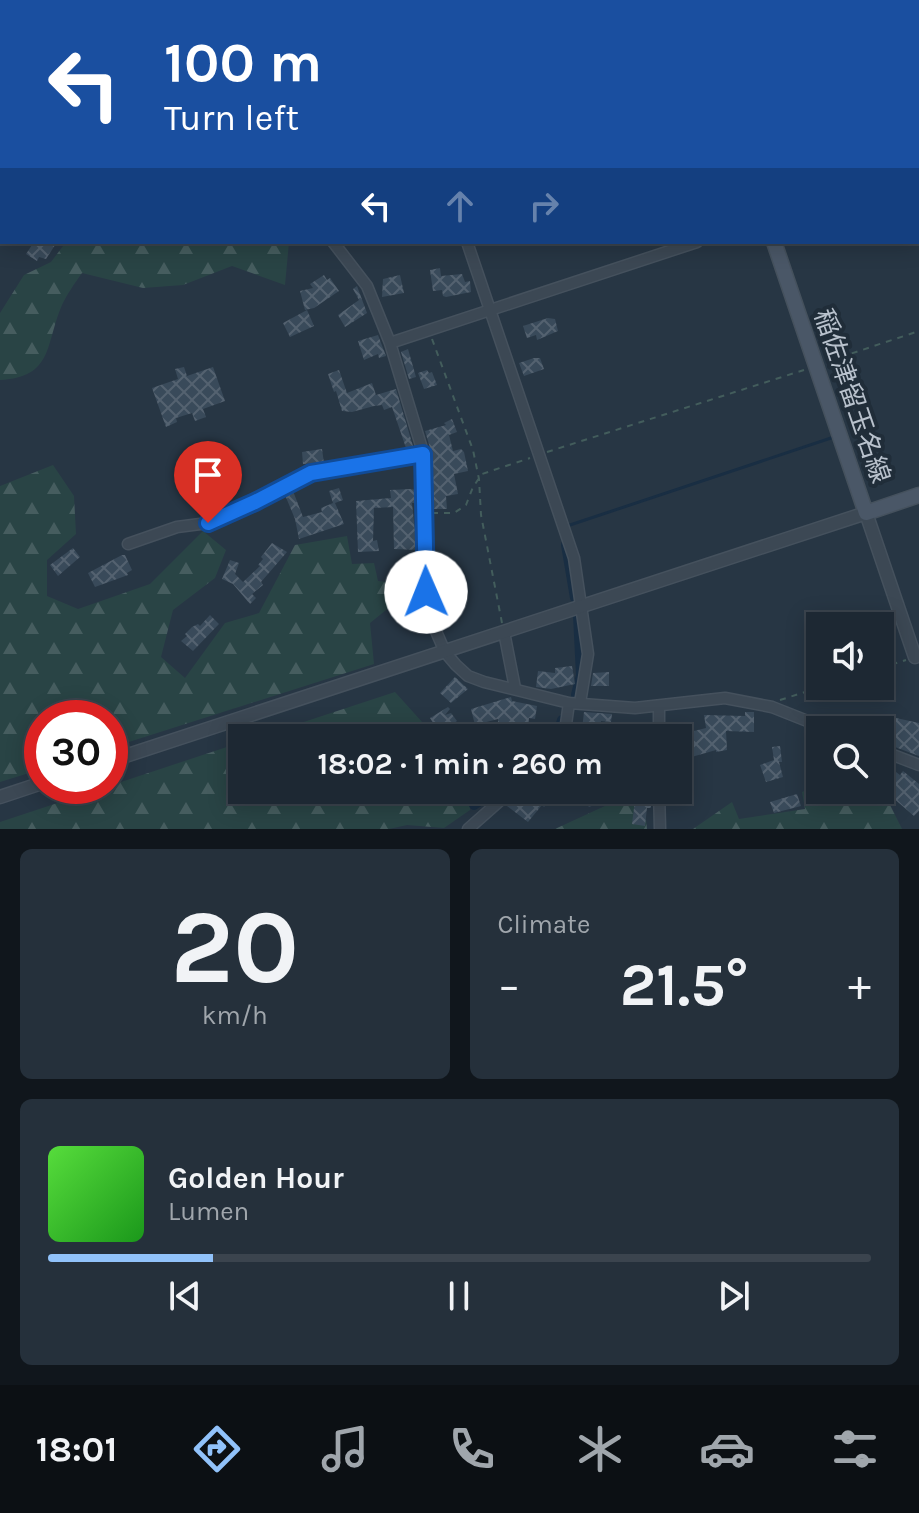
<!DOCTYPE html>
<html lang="en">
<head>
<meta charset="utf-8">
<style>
	:root { --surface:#1d2833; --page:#25303b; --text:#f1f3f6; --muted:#a0a6ac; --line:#3b444e; --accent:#91c2fa }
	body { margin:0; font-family:Karla,"Noto Sans JP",sans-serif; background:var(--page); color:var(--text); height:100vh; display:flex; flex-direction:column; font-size:30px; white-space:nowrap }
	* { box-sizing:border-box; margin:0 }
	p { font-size:26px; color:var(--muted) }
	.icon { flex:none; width:44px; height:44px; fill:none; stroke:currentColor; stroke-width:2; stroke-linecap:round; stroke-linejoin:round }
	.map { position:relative; height:829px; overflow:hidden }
	.drawer { display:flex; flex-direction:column; gap:20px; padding:20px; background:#10161c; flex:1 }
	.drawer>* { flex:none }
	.top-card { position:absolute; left:0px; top:0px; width:920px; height:244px; box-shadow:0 4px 20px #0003,0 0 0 2px var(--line); background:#1a4fa0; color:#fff; overflow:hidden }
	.buttons { position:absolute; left:806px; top:612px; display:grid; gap:16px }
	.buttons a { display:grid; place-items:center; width:88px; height:88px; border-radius:0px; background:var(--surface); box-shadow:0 4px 20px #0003,0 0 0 2px var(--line); font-size:40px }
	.speed { position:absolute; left:24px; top:700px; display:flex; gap:16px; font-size:40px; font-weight:700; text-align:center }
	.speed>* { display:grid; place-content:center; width:104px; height:104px; border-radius:50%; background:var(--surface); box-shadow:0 4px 20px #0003,0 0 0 2px var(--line); line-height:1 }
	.speed .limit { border:12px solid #d22; background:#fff; color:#111 }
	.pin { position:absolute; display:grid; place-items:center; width:68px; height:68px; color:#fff; margin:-82px -34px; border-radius:50% 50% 50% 0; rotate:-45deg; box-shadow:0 0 8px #0007 }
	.pin .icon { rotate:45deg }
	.me { position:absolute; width:88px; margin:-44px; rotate:359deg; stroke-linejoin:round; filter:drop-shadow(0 0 6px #0008) }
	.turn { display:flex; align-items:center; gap:28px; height:168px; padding:0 32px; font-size:36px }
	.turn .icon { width:104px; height:104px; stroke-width:2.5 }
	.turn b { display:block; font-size:56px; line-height:68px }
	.lanes { display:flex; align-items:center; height:76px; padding:0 32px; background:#0003; justify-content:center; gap:40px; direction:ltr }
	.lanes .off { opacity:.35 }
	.big { font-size:60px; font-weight:700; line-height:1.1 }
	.drawer .tile { flex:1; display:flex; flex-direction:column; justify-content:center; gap:12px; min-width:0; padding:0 28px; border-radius:12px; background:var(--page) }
	.drawer .dial { align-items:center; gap:0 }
	.dial b { font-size:104px; line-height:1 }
	.song { display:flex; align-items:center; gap:24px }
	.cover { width:96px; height:96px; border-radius:12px; background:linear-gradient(135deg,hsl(110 70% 55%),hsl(120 70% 35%)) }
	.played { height:8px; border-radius:4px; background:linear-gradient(90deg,var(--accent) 20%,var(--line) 20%) }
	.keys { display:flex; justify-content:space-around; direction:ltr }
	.heat { display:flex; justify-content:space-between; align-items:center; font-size:44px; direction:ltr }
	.drawer .tiles { flex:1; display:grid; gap:20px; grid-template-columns:1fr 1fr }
	.tile:last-child { grid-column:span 2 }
	.trip { position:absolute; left:228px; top:724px; width:464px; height:80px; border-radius:0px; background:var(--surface); box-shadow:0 4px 20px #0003,0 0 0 2px var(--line); font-weight:700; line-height:80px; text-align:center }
	.dock { display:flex; height:128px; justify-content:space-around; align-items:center; background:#0c1014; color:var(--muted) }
	.dock .icon { width:56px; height:56px }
	.dock .active { color:var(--accent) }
	.dock b { font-size:36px; color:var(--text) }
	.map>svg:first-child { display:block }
	.forest { fill:url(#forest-firs) }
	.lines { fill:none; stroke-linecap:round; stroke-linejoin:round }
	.stream { stroke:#192e43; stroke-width:3 }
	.canal { stroke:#192e43; stroke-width:10 }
	.building { fill:url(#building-cross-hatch) }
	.minor-casing { stroke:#45515d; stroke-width:13 }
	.tertiary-casing { stroke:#45515d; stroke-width:15 }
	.secondary-casing { stroke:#45515d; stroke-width:17 }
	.path { stroke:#435d5c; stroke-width:2; stroke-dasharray:6 6; stroke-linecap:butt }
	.minor { stroke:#3c4854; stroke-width:10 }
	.tertiary { stroke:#3c4854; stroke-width:12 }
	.secondary { stroke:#4a5767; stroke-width:14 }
	.route-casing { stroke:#114b97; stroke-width:20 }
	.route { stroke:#1a73e8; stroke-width:14 }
	.labels { text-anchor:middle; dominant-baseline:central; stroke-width:8; stroke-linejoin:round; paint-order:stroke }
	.street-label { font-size:26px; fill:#b9c2cd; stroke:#202d39 }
</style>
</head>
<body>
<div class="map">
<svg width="919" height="829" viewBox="0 0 919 829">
	<defs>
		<pattern id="forest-firs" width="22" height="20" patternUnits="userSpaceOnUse" patternTransform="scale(2)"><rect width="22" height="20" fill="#294445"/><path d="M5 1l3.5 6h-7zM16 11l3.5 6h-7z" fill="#465d5f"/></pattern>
		<pattern id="building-cross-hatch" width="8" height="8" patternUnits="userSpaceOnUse" patternTransform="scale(2)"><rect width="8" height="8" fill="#394a5a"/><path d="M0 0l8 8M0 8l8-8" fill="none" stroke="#546270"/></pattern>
	</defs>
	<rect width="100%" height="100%" fill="#273644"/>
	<path class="forest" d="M 66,242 L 289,242 L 285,285 L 232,266 L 183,285 L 143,288 L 82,273 C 75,283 67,294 62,305 C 45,344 54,377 0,380 L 0,313 L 24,275 L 51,262 Z
		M 53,465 L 74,496 L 76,534 L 47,560 L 47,596 L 78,609 L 150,584 L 203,531 L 226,550 L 215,578 L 173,610 L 161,657 L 185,678 L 225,623 L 259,613 L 295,545 L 347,536 L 352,564 L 374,563 L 378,581 L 417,585 L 370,623 L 374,664 L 110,748 L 110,718 L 42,718 L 42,769 L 0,782 L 0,486 Z
		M 395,692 L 432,733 L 450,735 L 452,738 L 255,738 Z
		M 242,742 L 242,790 L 470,790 L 470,810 L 444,828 L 407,825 L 389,829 L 0,829 L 0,822 Z
		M 820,785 L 820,790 L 856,790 L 876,804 L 885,795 L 902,829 L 693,829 L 732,802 L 739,819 L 805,809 L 802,792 Z
		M 632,790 L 643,790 L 647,829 L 555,829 L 620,799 Z"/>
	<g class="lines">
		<path class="stream" d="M 10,2 L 10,0
			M 0,57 L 2,52
			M 570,525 L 831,438"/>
		<path class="canal" d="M 566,545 L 575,598
			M 576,695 L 581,675 L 578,615
			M 557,738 L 562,720
			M 474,805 L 490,794 L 505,790"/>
	</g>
	<path class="building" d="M 34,242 L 57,242 L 46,259 L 39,257 L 37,261 L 26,254 Z
		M 440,268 L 441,276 L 462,274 L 465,282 L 470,281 L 471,292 L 446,297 L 443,296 L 442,290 L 433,291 L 430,270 Z
		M 324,275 L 327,280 L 330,278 L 339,291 L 314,308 L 305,310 L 300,291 L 313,288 L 310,284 Z
		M 400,275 L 404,293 L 382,297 L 383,279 Z
		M 357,286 L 367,313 L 345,327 L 338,315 L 359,300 L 353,289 Z
		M 307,310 L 314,326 L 290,337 L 283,323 Z
		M 548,318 L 555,319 L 558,331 L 537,340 L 536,335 L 527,338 L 523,326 Z
		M 378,335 L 386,356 L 379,358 L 378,354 L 364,360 L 358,341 Z
		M 408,349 L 416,377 L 409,379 L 401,352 Z
		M 534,358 L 540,358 L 544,369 L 524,376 L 519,363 Z
		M 184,367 L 187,376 L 213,367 L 225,401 L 203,409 L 206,417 L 195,421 L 192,413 L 176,418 L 177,422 L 166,427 L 152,388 L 178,379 L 175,369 Z
		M 339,370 L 347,393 L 372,383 L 376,395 L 396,389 L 413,446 L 406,448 L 392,407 L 384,410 L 382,405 L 374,406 L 352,412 L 342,411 L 336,391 L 334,392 L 328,374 Z
		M 427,370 L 429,373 L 432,372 L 437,385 L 424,389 L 418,373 Z
		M 452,419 L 457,432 L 449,435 L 453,451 L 461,449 L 464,452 L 468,471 L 454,474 L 458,494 L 446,496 L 447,509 L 434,509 L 431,451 L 425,431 L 446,425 L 444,423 Z
		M 322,449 L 324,463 L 303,464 L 302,452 Z
		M 339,488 L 343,500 L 335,503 L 344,524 L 299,539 L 295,519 L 285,495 L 293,491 L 303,517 L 322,512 L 321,508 L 333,503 L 329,491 Z
		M 410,489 L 416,490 L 416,503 L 412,503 L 417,550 L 394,549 L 393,507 L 374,508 L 373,541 L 377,540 L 379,551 L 358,552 L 356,501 L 391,498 L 390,490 Z
		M 272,543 L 287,552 L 261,582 L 263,585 L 252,594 L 256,598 L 250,604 L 233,584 L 222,579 L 230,560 L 239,563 L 235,574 L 243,582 L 260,566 L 258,565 L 263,559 L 261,557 Z
		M 73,548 L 80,557 L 58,576 L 50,565 Z
		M 122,555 L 125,555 L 132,570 L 127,573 L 128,575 L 95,587 L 88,573 Z
		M 210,615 L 219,624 L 193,651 L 181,641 L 187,636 L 185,634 L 192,627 L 198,624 L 200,626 Z
		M 572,666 L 575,684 L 551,689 L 536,687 L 538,671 L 555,673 L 555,668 Z
		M 609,672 L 609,686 L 591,686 L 593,673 Z
		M 455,677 L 468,689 L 451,703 L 440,693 Z
		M 511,697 L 512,701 L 537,706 L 535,719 L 529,718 L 527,738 L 498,738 L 498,719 L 475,725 L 471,709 Z
		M 448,707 L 450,709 L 445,715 L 451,713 L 457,721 L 444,730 L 442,726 L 437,729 L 430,718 Z
		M 584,712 L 612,714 L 611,722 L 601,721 L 599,738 L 581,738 Z
		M 745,712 L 754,712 L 754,732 L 726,731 L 727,750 L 716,752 L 716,750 L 688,758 L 690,778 L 678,780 L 678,735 L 706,728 L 704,715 L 745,716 Z
		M 896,718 L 919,723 L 919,756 L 895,747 L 896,745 L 884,742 L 888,724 L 892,724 Z
		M 780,746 L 782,762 L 779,762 L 783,777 L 766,782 L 760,765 L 774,760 L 772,747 Z
		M 880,765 L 888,766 L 900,775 L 903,771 L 919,784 L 919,811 L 914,816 L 884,790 L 875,801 L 861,790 L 880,790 Z
		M 520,790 L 530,795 L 536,790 L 560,790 L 553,799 L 544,807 L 542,805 L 528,822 L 507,806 Z
		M 575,790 L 631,790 L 631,791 L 589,807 Z
		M 797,794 L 801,806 L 774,813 L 770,802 Z
		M 635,800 L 651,801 L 651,808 L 647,808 L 645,826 L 632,824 Z"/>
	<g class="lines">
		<defs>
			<path id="minor" d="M 70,0 L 71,2
				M 918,5 L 919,5
				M 0,39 L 2,40
				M 918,169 L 919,169
				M 0,210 L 2,210
				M 333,242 L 367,286 L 390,343 L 423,452 L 426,592 L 435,629 L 445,652 L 456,665 L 468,676 L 484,682 L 569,703 L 635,708 L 725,698 L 772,707 L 830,730
				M 467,242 L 574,558 L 588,654 L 580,703
				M 390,343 L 697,242
				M 128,544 L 177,527 L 208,523 L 255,502 L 311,473 L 423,454
				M 504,632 L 515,688
				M 659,707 L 659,738
				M 564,738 L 569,703
				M 880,750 L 919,765
				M 659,790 L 660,829
				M 468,829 L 512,790"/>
			<path id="tertiary" d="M 110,761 L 866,513 L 915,657
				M 0,797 L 42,783"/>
			<path id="secondary" d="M 695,0 L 696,2
				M 774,242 L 866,513 L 919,495"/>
		</defs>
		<use href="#minor" class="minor-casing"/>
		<use href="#tertiary" class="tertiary-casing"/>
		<use href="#secondary" class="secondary-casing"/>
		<path class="path" d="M 386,0 L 387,2
			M 439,2 L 445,0
			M 432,339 L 473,450 L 479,479 L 481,515 L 502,623
			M 829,361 L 919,331
			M 547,452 L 804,370
			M 432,513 L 454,513 L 466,505 L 473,487 L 482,474 L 530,458
			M 880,668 L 906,660
			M 780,700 L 824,686"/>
		<use href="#minor" class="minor"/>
		<use href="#tertiary" class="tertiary"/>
		<use href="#secondary" class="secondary"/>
	</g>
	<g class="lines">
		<defs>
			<path id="route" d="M 208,523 L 255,502 L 311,473 L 423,454 L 426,592"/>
		</defs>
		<use href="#route" class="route-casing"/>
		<use href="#route" class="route"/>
	</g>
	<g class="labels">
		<g class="street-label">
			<text transform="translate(852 396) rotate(71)">稲佐津留玉名線</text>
		</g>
	</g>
</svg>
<div class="buttons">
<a><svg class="icon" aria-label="sound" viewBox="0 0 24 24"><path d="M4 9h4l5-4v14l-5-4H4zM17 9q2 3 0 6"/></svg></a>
<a><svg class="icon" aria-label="search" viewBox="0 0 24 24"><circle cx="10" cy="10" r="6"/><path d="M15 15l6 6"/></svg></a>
</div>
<div class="speed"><div class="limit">30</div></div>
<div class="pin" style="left:208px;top:523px;background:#d93025"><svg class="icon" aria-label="arrive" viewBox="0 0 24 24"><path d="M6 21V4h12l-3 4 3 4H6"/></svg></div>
<svg class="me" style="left:426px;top:592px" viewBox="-20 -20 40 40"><circle r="19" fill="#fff"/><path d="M0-13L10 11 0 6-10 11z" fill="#1a73e8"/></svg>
<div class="trip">18:02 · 1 min · 260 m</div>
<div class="top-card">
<div class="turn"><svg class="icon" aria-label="left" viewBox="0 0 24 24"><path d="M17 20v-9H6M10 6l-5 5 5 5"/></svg><div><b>100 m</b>Turn left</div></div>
<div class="lanes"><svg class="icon" aria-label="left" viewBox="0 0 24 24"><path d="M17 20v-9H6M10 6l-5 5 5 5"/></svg><svg class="icon off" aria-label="ahead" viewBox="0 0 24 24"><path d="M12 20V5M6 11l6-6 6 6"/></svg><svg class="icon off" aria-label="right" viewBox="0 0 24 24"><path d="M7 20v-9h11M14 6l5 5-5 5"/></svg></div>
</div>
</div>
<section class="drawer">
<div class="tiles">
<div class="tile dial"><b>20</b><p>km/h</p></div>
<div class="tile"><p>Climate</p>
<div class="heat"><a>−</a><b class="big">21.5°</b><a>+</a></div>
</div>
<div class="tile">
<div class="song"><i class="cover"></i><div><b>Golden Hour</b><p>Lumen</p></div></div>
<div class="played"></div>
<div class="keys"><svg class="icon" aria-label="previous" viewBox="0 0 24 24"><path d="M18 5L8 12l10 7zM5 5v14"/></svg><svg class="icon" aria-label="pause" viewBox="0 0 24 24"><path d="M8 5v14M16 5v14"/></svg><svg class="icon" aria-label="next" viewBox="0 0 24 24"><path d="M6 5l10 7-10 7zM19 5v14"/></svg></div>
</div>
</div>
</section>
<nav class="dock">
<b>18:01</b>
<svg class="icon active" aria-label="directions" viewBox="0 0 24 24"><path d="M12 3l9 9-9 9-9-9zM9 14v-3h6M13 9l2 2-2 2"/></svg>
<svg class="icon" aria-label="music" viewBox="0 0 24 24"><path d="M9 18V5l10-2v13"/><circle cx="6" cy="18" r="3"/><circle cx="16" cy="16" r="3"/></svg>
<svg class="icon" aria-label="phone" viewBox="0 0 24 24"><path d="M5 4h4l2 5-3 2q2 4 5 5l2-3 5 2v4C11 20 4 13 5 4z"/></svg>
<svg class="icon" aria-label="climate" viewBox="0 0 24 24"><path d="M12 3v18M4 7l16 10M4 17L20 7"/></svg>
<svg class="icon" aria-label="car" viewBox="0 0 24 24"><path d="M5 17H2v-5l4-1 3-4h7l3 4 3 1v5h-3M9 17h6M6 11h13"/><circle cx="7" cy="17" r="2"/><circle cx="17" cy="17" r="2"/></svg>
<svg class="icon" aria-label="filters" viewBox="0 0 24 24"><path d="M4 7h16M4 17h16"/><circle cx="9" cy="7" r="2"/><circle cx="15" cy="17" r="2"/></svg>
</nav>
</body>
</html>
